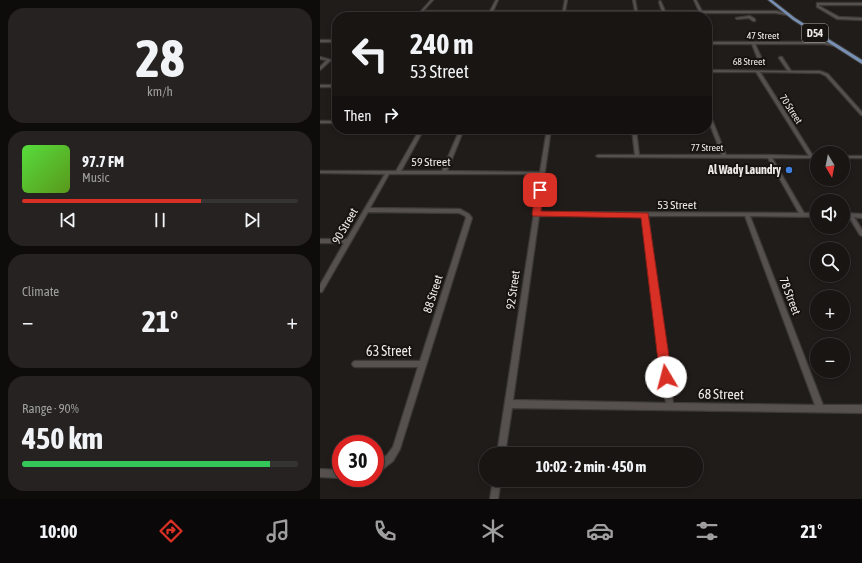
<!DOCTYPE html>
<html lang="en">
<head>
<meta charset="utf-8">
<style>
	:root { --surface:#181513; --page:#252221; --text:#f1f3f6; --muted:#9f9fa0; --line:#363433; --accent:#d93025 }
	body { margin:0; font-family:"Asap Condensed",sans-serif; background:var(--page); color:var(--text); height:100vh; display:flex; flex-direction:column; font-size:15px; white-space:nowrap }
	* { box-sizing:border-box; margin:0 }
	p { font-size:13px; color:var(--muted) }
	.icon { flex:none; width:22px; height:22px; fill:none; stroke:currentColor; stroke-width:2; stroke-linecap:round; stroke-linejoin:round }
	.map { position:relative; flex:1; overflow:hidden }
	.drawer { display:flex; flex-direction:column; gap:8px; padding:8px; background:#0d0c0a; width:320px }
	.drawer>* { flex:none }
	.hud { position:absolute; left:12px; top:12px; width:380px; height:122px; border-radius:16px; box-shadow:0 2px 6px #0003,0 0 0 1px var(--line); background:#181513; color:var(--text); overflow:hidden }
	.needle { width:26px; rotate:170deg }
	.tools { position:absolute; left:490px; top:146px; display:grid; gap:8px }
	.tools a { display:grid; place-items:center; width:40px; height:40px; border-radius:50%; background:var(--surface); box-shadow:0 2px 6px #0003,0 0 0 1px var(--line); font-size:20px }
	.speed { position:absolute; left:12px; top:435px; display:flex; gap:8px; font-size:20px; font-weight:700; text-align:center }
	.speed>* { display:grid; place-content:center; width:52px; height:52px; border-radius:50%; background:var(--surface); box-shadow:0 2px 6px #0003,0 0 0 1px var(--line); line-height:1 }
	.speed .limit { border:6px solid #d22; background:#fff; color:#111 }
	.pin { position:absolute; display:grid; place-items:center; width:34px; height:34px; color:#fff; margin:-17px; border-radius:8px; box-shadow:0 2px 6px #0006 }
	.me { position:absolute; width:44px; margin:-22px; rotate:352deg; stroke-linejoin:round; filter:drop-shadow(0 0 3px #0008) }
	.turn { display:flex; align-items:center; gap:14px; height:84px; padding:0 12px; font-size:18px }
	.turn .icon { width:52px; height:52px; stroke-width:2.5 }
	.turn b { display:block; font-size:28px; line-height:34px }
	.then { display:flex; align-items:center; height:38px; padding:0 12px; background:#0003; gap:8px; font-size:15px }
	.big { font-size:30px; font-weight:700; line-height:1.1 }
	.drawer .tile { flex:1; display:flex; flex-direction:column; justify-content:center; gap:6px; min-width:0; padding:0 14px; border-radius:16px; background:var(--page) }
	.drawer .dial { align-items:center; gap:0 }
	.dial b { font-size:52px; line-height:1 }
	.song { display:flex; align-items:center; gap:12px }
	.cover { width:48px; height:48px; border-radius:6px; background:linear-gradient(135deg,hsl(110 70% 55%),hsl(90 70% 35%)) }
	.played { height:4px; border-radius:2px; background:linear-gradient(90deg,var(--accent) 65%,var(--line) 65%) }
	.keys { display:flex; justify-content:space-around; direction:ltr }
	.heat { display:flex; justify-content:space-between; align-items:center; font-size:22px; direction:ltr }
	.charge { height:6px; border-radius:3px; background:linear-gradient(90deg,#34c759 90%,var(--line) 0) }
	.trip { position:absolute; left:159px; top:447px; width:224px; height:40px; border-radius:20px; background:var(--surface); box-shadow:0 2px 6px #0003,0 0 0 1px var(--line); font-weight:700; line-height:40px; text-align:center }
	.dock { display:flex; height:64px; justify-content:space-around; align-items:center; background:#0a0808; color:var(--muted) }
	.dock .icon { width:28px; height:28px }
	.dock .selected { color:var(--accent) }
	.dock b { font-size:18px; color:var(--text) }
	main { display:flex; flex:1; min-height:0 }
	.map>svg:first-child { display:block }
	.lines { fill:none; stroke-linecap:round; stroke-linejoin:round }
	.minor-casing { stroke:#3c3937; stroke-width:2.5 }
	.primary-casing { stroke:#3c3937; stroke-width:2 }
	.minor { fill:#56514e; fill-rule:evenodd }
	.primary { fill:#768fb3; fill-rule:evenodd }
	.route { fill:#d93025; stroke:#8d1f18 }
	.shop-dot { fill:#3f7fe0; stroke:#171310; stroke-width:1.5 }
	.labels { text-anchor:middle; dominant-baseline:central; stroke-width:4; stroke-linejoin:round; paint-order:stroke }
	.far-street-label { font-size:10px; fill:#edeae8; stroke:#171310 }
	.shield { fill:#171310; stroke:#adaaa7; stroke-width:1 }
	.shield-label { font-size:11px; font-weight:bold; fill:#edeae8 }
	.street-label { font-size:12px; fill:#edeae8; stroke:#171310 }
	.poi-label { font-size:12px; font-weight:bold; fill:#edeae8; stroke:#171310; text-anchor:end }
	.near-street-label { font-size:14px; fill:#edeae8; stroke:#171310 }
</style>
</head>
<body>
<main>
<section class="drawer">
<div class="tile dial"><b>28</b><p>km/h</p></div>
<div class="tile">
<div class="song"><i class="cover"></i><div><b>97.7 FM</b><p>Music</p></div></div>
<div class="played"></div>
<div class="keys"><svg class="icon" aria-label="previous" viewBox="0 0 24 24"><path d="M18 5L8 12l10 7zM5 5v14"/></svg><svg class="icon" aria-label="pause" viewBox="0 0 24 24"><path d="M8 5v14M16 5v14"/></svg><svg class="icon" aria-label="next" viewBox="0 0 24 24"><path d="M6 5l10 7-10 7zM19 5v14"/></svg></div>
</div>
<div class="tile"><p>Climate</p>
<div class="heat"><a>−</a><b class="big">21°</b><a>+</a></div>
</div>
<div class="tile"><p>Range · 90%</p><b class="big">450 km</b><div class="charge"></div></div>
</section>
<div class="map">
<svg width="542" height="499" viewBox="0 0 542 499">
	<rect width="100%" height="100%" fill="#201c19"/>
	<g class="lines">
		<defs>
			<path id="minor" d="M 111,0 L 113,0 L 103,11 L 170,11 L 176,0 L 178,0 L 173,11 L 243,11 L 245,0 L 247,0 L 245,11 L 315,11 L 313,0 L 315,0 L 317,11 L 342,11 L 339,2 L 340,1 L 341,2 L 345,11 L 379,11 L 374,0 L 376,0 L 382,11 L 456,11 L 468,14 L 467,15 L 456,13 L 102,13 L 98,17 L 96,17 Z
				M 497,3 L 542,3 L 542,5 L 499,5 L 499,6 L 519,17 L 542,18 L 542,20 L 517,19 L 497,7 Z
				M 430,16 L 435,19 L 435,21 L 433,21 L 429,18 L 417,19 L 416,18 Z
				M 0,40 L 17,40 L 17,42 L 0,42 Z
				M 387,42 L 504,42 L 516,45 L 515,46 L 504,44 L 435,44 L 441,57 L 439,58 L 437,57 L 432,44 L 387,44 Z
				M 0,57 L 11,60 L 0,70 L 0,67 L 7,60 L 0,59 Z
				M 460,57 L 462,57 L 471,71 L 500,71 L 508,74 L 542,112 L 542,115 L 541,115 L 506,76 L 500,73 L 440,72 L 493,156 L 497,156 L 497,158 L 452,158 L 484,213 L 497,213 L 497,217 L 430,216 L 503,405 L 542,405 L 542,413 L 192,408 L 185,454 L 177,454 L 220,174 L 69,174 L 50,208 L 140,209 L 149,214 L 152,218 L 80,449 L 73,461 L 58,473 L 55,474 L 55,465 L 67,455 L 73,447 L 98,367 L 35,367 L 33,366 L 32,364 L 33,362 L 35,361 L 100,361 L 146,218 L 145,216 L 139,213 L 48,212 L 2,292 L 0,292 L 0,285 L 24,243 L 0,243 L 0,239 L 27,239 L 65,174 L 0,173 L 0,171 L 76,171 L 100,129 L 104,129 L 81,171 L 122,171 L 140,129 L 144,129 L 127,171 L 220,172 L 227,129 L 231,129 L 219,212 L 479,213 L 448,158 L 278,157 L 276,156 L 278,155 L 315,155 L 312,129 L 316,129 L 319,155 L 402,155 L 387,117 L 387,111 L 389,112 L 406,155 L 451,155 L 489,156 L 436,72 L 387,72 L 387,70 L 468,71 L 459,58 ZM 219,216 L 323,216 L 346,403 L 193,400 ZM 328,216 L 425,216 L 495,405 L 353,403 Z
				M 0,85 L 17,85 L 17,87 L 0,87 Z
				M 0,121 L 17,121 L 17,123 L 0,123 Z
				M 523,156 L 542,156 L 542,158 L 523,158 Z
				M 523,213 L 542,214 L 542,218 L 534,217 L 542,230 L 542,236 L 540,235 L 529,217 L 523,217 Z
				M 0,469 L 21,470 L 21,478 L 0,477 Z
				M 173,480 L 181,480 L 178,499 L 170,499 Z"/>
			<path id="primary" d="M 448,0 L 452,0 L 475,18 L 542,60 L 542,64 L 473,20 Z"/>
		</defs>
		<use href="#minor" class="minor-casing"/>
		<use href="#primary" class="primary-casing"/>
		<use href="#minor" class="minor"/>
		<use href="#primary" class="primary"/>
	</g>
	<path class="route" d="M 220,187 L 224,190 L 221,211 L 328,213 L 352,377 L 350,381 L 346,383 L 342,381 L 340,377 L 321,218 L 213,216 L 212,214 L 216,190 Z"/>
	<circle class="shop-dot" cx="469" cy="170" r="4"/>
	<g class="labels">
		<g class="far-street-label">
			<text x="443" y="35">47 Street</text>
			<text x="429" y="61">68 Street</text>
			<text transform="translate(471 109) rotate(57)">70 Street</text>
			<text x="387" y="147">77 Street</text>
		</g>
		<rect class="shield" x="482" y="24" width="26" height="18" rx="3"/>
		<g class="shield-label">
			<text x="495" y="33">D54</text>
		</g>
		<g class="street-label">
			<text x="111" y="162">59 Street</text>
			<text x="357" y="205">53 Street</text>
			<text transform="translate(25 226) rotate(-60)">90 Street</text>
			<text transform="translate(193 290) rotate(-82)">92 Street</text>
			<text transform="translate(113 294) rotate(-72)">88 Street</text>
			<text transform="translate(470 296) rotate(69)">78 Street</text>
		</g>
		<g class="poi-label">
			<text x="461" y="170">Al Wady Laundry</text>
		</g>
		<g class="near-street-label">
			<text x="69" y="351">63 Street</text>
			<text transform="translate(401 394) rotate(1)">68 Street</text>
		</g>
	</g>
</svg>
<div class="tools">
<a><svg class="needle" viewBox="-14 -14 28 28"><path d="M0-13l5 13h-10z" fill="#e53935"/><path d="M0 13l5-13h-10z" fill="#9f9fa0"/></svg></a>
<a><svg class="icon" aria-label="sound" viewBox="0 0 24 24"><path d="M4 9h4l5-4v14l-5-4H4zM17 9q2 3 0 6"/></svg></a>
<a><svg class="icon" aria-label="search" viewBox="0 0 24 24"><circle cx="10" cy="10" r="6"/><path d="M15 15l6 6"/></svg></a>
<a>+</a>
<a>−</a>
</div>
<div class="speed"><div class="limit">30</div></div>
<div class="pin" style="left:220px;top:190px;background:#d93025"><svg class="icon" aria-label="arrive" viewBox="0 0 24 24"><path d="M6 21V4h12l-3 4 3 4H6"/></svg></div>
<svg class="me" style="left:346px;top:377px" viewBox="-20 -20 40 40"><circle r="19" fill="#fff"/><path d="M0-13L10 11 0 6-10 11z" fill="#d93025"/></svg>
<div class="trip">10:02 · 2 min · 450 m</div>
<div class="hud">
<div class="turn"><svg class="icon" aria-label="left" viewBox="0 0 24 24"><path d="M17 20v-9H6M10 6l-5 5 5 5"/></svg><div><b>240 m</b>53 Street</div></div>
<div class="then">Then<svg class="icon" aria-label="right" viewBox="0 0 24 24"><path d="M7 20v-9h11M14 6l5 5-5 5"/></svg></div>
</div>
</div>
</main>
<nav class="dock">
<b>10:00</b>
<svg class="icon selected" aria-label="directions" viewBox="0 0 24 24"><path d="M12 3l9 9-9 9-9-9zM9 14v-3h6M13 9l2 2-2 2"/></svg>
<svg class="icon" aria-label="music" viewBox="0 0 24 24"><path d="M9 18V5l10-2v13"/><circle cx="6" cy="18" r="3"/><circle cx="16" cy="16" r="3"/></svg>
<svg class="icon" aria-label="phone" viewBox="0 0 24 24"><path d="M5 4h4l2 5-3 2q2 4 5 5l2-3 5 2v4C11 20 4 13 5 4z"/></svg>
<svg class="icon" aria-label="climate" viewBox="0 0 24 24"><path d="M12 3v18M4 7l16 10M4 17L20 7"/></svg>
<svg class="icon" aria-label="car" viewBox="0 0 24 24"><path d="M5 17H2v-5l4-1 3-4h7l3 4 3 1v5h-3M9 17h6M6 11h13"/><circle cx="7" cy="17" r="2"/><circle cx="17" cy="17" r="2"/></svg>
<svg class="icon" aria-label="filters" viewBox="0 0 24 24"><path d="M4 7h16M4 17h16"/><circle cx="9" cy="7" r="2"/><circle cx="15" cy="17" r="2"/></svg>
<b>21°</b>
</nav>
</body>
</html>
